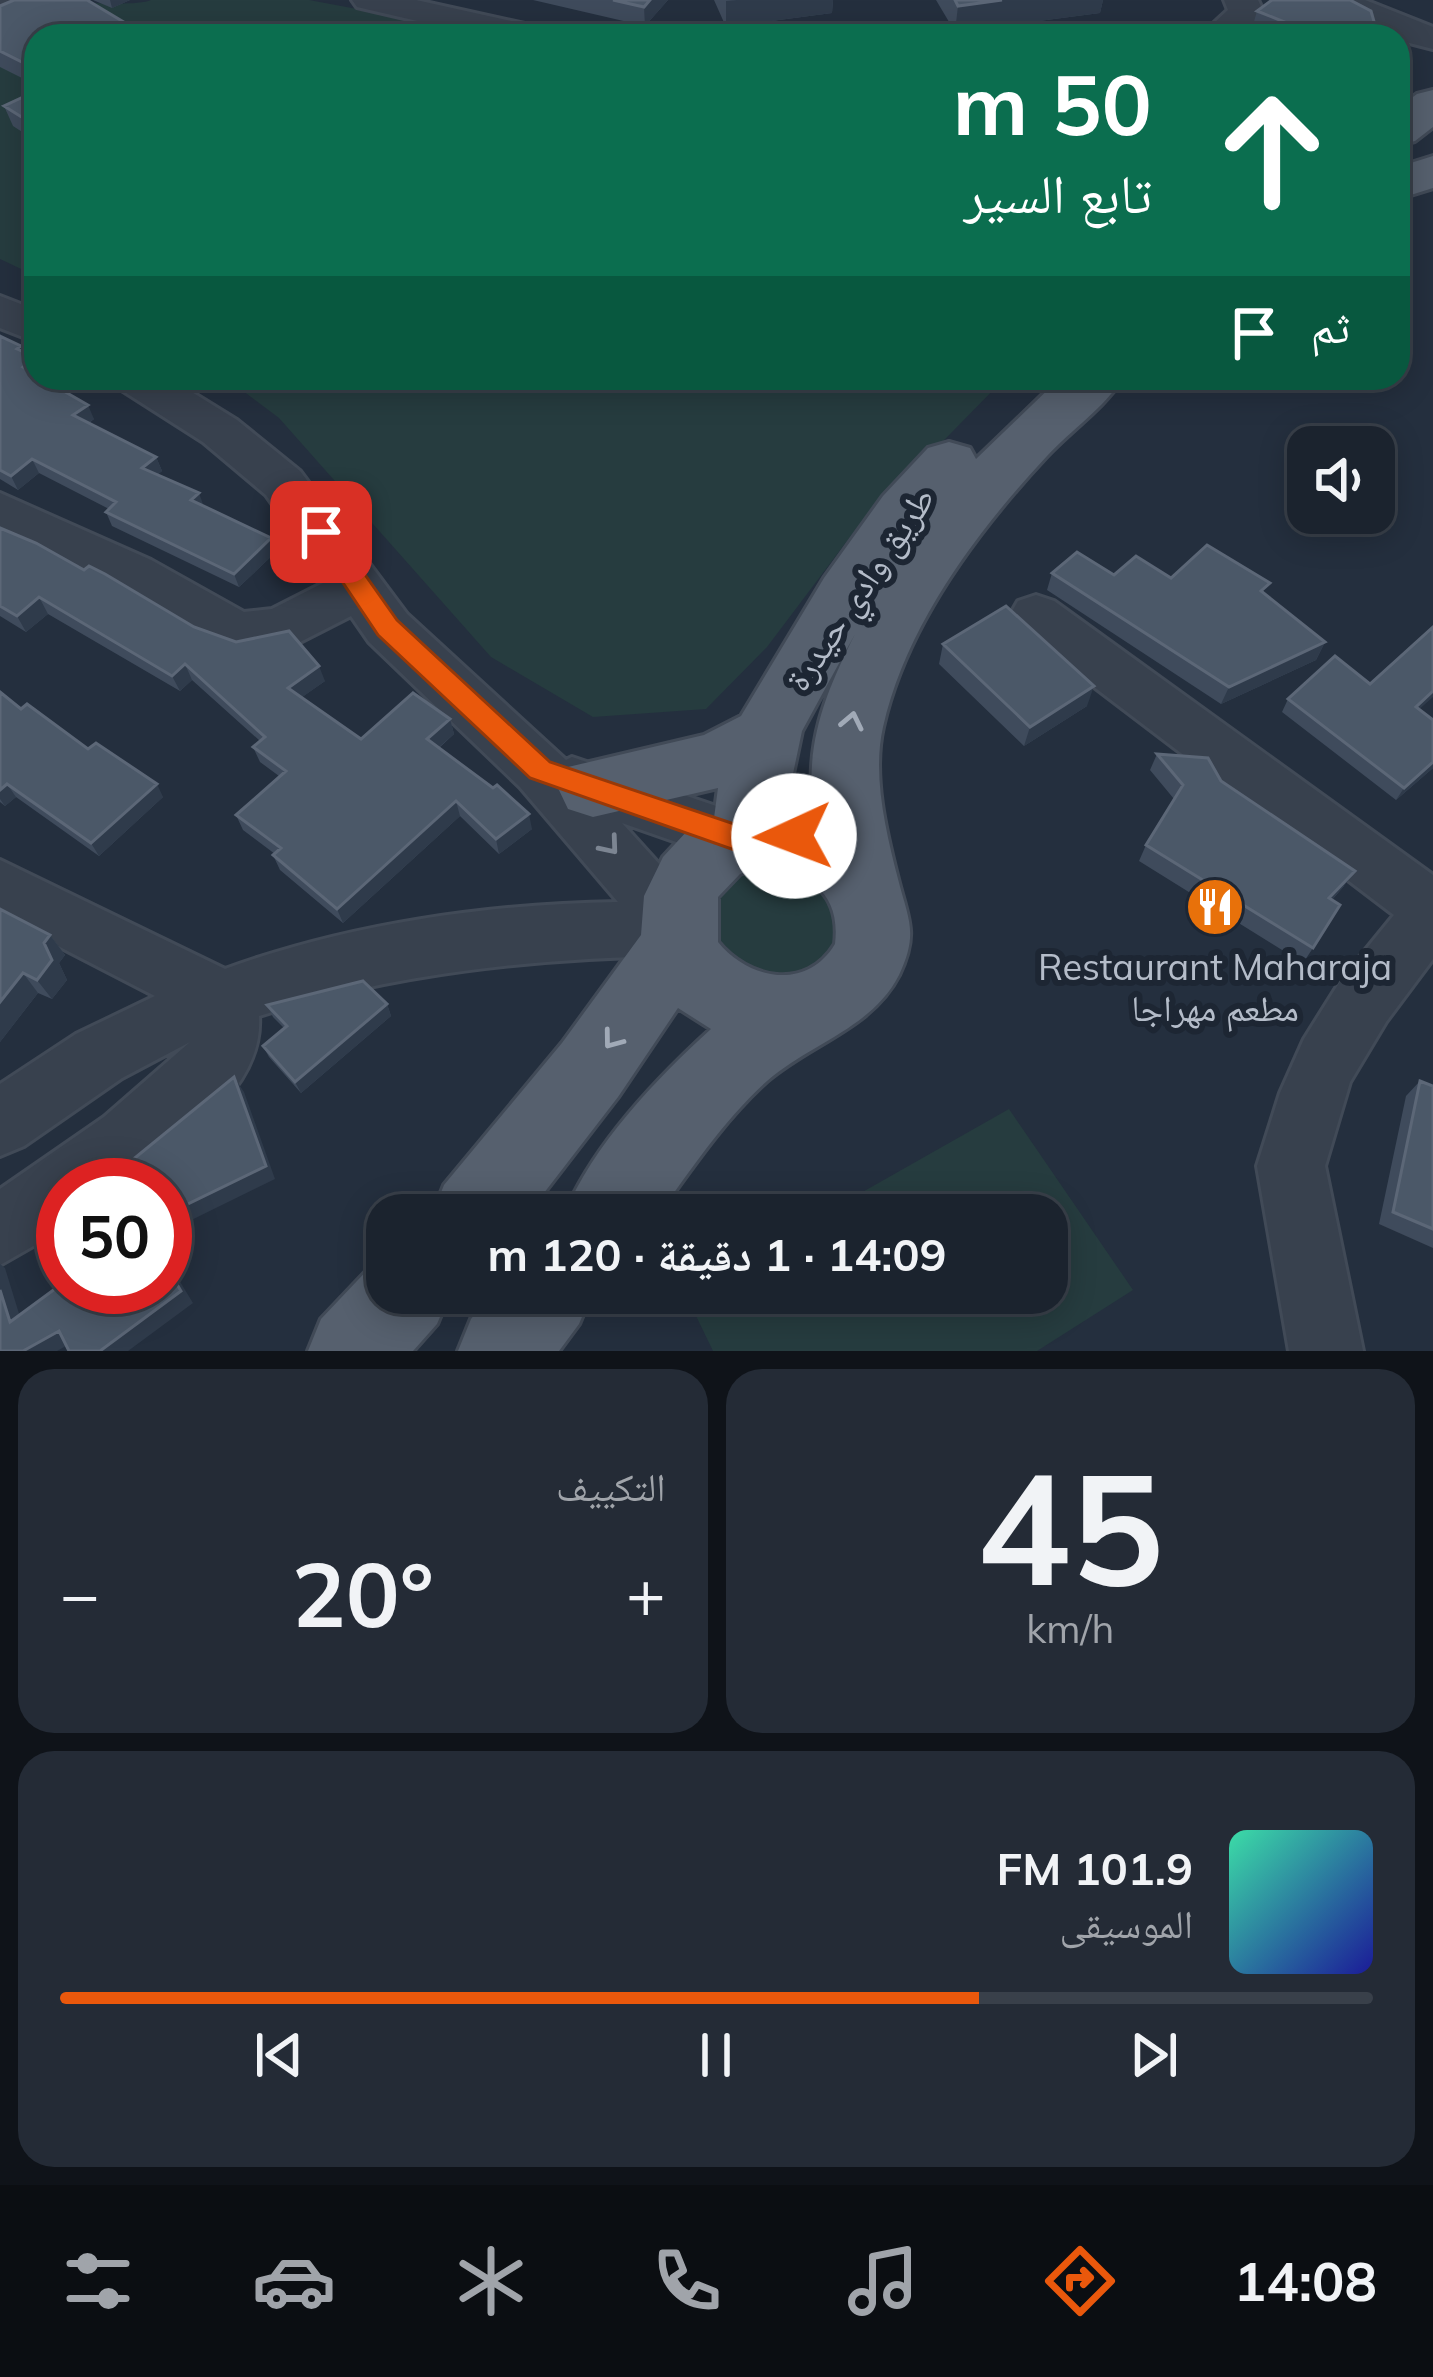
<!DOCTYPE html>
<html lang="ar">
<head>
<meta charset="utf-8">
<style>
	:root { --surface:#1b232e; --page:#242b36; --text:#f1f3f6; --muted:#a0a4aa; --line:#39404a; --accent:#ea580c }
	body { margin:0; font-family:Mulish,"Noto Naskh Arabic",sans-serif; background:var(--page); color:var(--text); direction:rtl; height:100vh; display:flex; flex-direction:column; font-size:45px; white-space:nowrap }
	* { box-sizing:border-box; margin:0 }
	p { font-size:39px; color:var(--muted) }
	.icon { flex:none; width:66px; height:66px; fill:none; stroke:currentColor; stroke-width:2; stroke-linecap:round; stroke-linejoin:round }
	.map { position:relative; height:1351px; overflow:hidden; direction:ltr }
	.panel { display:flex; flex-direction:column; gap:18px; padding:18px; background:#0f1319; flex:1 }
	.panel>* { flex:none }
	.guide { position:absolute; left:24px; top:24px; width:1386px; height:366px; border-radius:36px; box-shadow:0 6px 30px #0003,0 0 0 3px var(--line); direction:rtl; background:#0b6e4f; color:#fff; overflow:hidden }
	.controls { position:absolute; left:1287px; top:426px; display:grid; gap:24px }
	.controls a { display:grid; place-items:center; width:108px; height:108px; border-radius:24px; background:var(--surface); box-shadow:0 6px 30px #0003,0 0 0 3px var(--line); font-size:60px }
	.speed { position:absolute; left:36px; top:1158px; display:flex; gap:24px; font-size:60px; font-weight:700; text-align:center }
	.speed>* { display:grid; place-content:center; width:156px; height:156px; border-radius:50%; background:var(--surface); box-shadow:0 6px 30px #0003,0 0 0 3px var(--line); line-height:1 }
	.speed .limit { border:18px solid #d22; background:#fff; color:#111 }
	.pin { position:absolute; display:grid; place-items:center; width:102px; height:102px; color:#fff; margin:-51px; border-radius:24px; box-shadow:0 6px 18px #0006 }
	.me { position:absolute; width:132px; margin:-66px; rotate:268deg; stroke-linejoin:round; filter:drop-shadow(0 0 9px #0008) }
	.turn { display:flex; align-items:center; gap:42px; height:252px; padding:0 60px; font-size:54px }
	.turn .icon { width:156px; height:156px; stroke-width:2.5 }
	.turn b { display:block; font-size:84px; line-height:102px }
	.then { display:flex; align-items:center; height:114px; padding:0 60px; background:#0003; gap:24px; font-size:45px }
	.big { font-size:90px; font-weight:700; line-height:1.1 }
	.panel .widget { flex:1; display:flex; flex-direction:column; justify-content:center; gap:18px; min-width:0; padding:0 42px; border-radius:36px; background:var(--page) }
	.panel .dial { align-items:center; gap:0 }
	.dial b { font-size:156px; line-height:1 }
	.song { display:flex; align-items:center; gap:36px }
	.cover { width:144px; height:144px; border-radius:18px; background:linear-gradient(135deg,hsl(160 70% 55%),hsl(240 70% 35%)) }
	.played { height:12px; border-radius:6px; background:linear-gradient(90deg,var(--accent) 70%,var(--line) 70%) }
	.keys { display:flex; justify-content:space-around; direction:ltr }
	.heat { display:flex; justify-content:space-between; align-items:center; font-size:66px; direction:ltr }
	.panel .tiles { flex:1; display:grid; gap:18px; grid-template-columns:1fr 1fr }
	.widget:last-child { grid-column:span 2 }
	.trip { position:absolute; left:366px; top:1194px; width:702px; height:120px; border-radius:36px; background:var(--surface); box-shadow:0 6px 30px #0003,0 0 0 3px var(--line); font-weight:700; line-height:120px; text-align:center; direction:rtl }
	.tabs { display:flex; height:192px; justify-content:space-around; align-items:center; background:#0b0e12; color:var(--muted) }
	.tabs .icon { width:84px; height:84px }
	.tabs .active { color:var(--accent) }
	.tabs b { font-size:54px; color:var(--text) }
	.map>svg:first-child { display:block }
	.green { fill:#263c3f }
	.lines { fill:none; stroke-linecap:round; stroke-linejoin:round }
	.minor-casing { stroke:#414a57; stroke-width:6 }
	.major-casing { stroke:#414a57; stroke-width:6 }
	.minor { fill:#38414e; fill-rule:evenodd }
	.major { fill:#56606e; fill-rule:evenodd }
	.wall { fill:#3f4b5c }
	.shaded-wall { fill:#2f3b4b }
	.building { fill:#4b5868; stroke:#5c6777; stroke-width:3 }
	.oneway { stroke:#a1aab7 }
	.oneway2 { stroke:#7c8592 }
	.route { fill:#ea580c; stroke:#983908; stroke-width:3 }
	.labels { text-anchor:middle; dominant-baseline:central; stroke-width:12; stroke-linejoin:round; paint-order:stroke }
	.street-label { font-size:36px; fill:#b4bcc9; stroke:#1d2633 }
	.poi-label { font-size:36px; fill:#b4bcc9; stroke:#1d2633 }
</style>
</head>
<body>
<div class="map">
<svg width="1433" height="1351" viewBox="0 0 1433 1351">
	<rect width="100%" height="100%" fill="#242f3e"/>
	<path class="green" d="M 32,0 C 59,0 132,8 151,0 L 309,0 L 501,36 L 36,36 L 36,276 L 0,259 L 0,17 Z
		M 226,378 L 1005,378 L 853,533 L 767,647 L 706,709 L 593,717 L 491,657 L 279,418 Z
		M 783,860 L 838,891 L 841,949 L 799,979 L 747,974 L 714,939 C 712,883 730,869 783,860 Z
		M 1009,1109 L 1133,1290 L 1037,1351 L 713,1351 L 685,1293 L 1047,1293 L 1047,1215 L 822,1215 Z"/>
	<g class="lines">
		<defs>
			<path id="minor" d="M 0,0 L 18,0 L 13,7 L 0,10 Z
				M 352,0 L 416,0 L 543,28 L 548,36 L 482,36 L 357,7 Z
				M 1224,0 L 1258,0 L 1264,13 L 1240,36 L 1200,36 L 1228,10 Z
				M 1321,0 L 1365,0 L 1433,27 L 1433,49 L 1398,40 L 1398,36 L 1383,36 L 1326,7 Z
				M 0,296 L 36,310 L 36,342 L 0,328 Z
				M 113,378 L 169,378 L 237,420 L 300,471 L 407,614 L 566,760 L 572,757 L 760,821 L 768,839 L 760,857 L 739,864 L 622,823 L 698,907 L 707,926 L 698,948 L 676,956 C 534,958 395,973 259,1016 C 264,1091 177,1145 124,1185 L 63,1185 L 63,1229 L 0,1265 L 0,1189 L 104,1117 L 190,1042 L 122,1078 L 24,1146 L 0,1156 L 0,1084 L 76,1034 L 155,996 L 0,916 L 0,860 L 225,969 C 349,924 487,904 618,902 L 520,787 L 369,642 L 351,616 L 300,642 L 244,652 L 202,639 L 115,586 L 0,532 L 0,493 L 151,560 L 244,612 L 272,609 L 327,581 L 266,495 L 203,442 L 120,389 Z
				M 1036,595 L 1054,601 L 1433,875 L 1433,959 L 1386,1022 L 1350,1082 L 1325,1166 L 1363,1351 L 1289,1351 L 1257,1166 L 1280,1093 L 1304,1039 L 1341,980 L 1394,915 L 1018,629 L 1010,615 L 1018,601 Z"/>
			<path id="major" d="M 1433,90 L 1433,127 L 1415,141 L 1398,145 L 1398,108 L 1417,94 Z
				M 1433,156 L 1433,188 L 1398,199 L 1398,167 Z
				M 1060,378 L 1123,378 C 1104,408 1071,430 1047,456 C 977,531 906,625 883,727 C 872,775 886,832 898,879 C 908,919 919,933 899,975 C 872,1028 811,1043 767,1081 C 724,1120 692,1168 658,1215 L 564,1215 C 593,1145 655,1080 711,1029 L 678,1008 L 618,1097 L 527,1215 L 432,1215 L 444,1185 L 562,1043 L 641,935 L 644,896 L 663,857 L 688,830 L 714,818 L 718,788 L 593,817 L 568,809 L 558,788 L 568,767 L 704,735 L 741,716 L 824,578 L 883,496 L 928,448 L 949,442 L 970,448 L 976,459 ZM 855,634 C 825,694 804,745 814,814 L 786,807 L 802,731 ZM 766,865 C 811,874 841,894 835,944 C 806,992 748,979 718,942 L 718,897 L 740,874 Z
				M 387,1257 L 387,1293 L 450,1293 L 437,1324 L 413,1351 L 308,1351 L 321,1319 L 375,1262 Z
				M 492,1293 L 592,1293 L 579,1324 L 559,1351 L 458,1351 L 471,1319 Z"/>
		</defs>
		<use href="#minor" class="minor-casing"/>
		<use href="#major" class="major-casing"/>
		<use href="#minor" class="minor"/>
		<use href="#major" class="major"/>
	</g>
	<path class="wall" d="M 93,0 L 130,0 L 112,8 Z
		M 533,0 L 668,0 L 645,26 Z
		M 714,0 L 833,0 L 832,13 L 726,27 Z
		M 936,0 L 1103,0 L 1100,13 L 955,32 Z
		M 0,6 L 36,36 L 36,85 L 0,67 Z
		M 1257,11 L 1377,32 L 1376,36 L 1243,36 L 1254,33 L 1251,32 Z
		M 36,91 L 36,141 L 13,126 L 4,106 Z
		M 0,336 L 36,378 L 94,419 L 89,423 L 156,457 L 162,471 L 157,475 L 276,552 L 239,587 L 112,526 L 106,512 L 109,509 L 39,473 L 18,490 L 0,479 Z
		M 0,528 L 194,627 L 325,681 L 302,697 L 361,739 L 450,719 L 454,734 L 439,748 L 532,829 L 499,854 L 460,816 L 343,923 L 280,870 L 273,855 L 275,854 L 243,830 L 236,815 L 279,776 L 260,762 L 253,747 L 260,741 L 192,680 L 180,691 L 48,614 L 26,632 L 0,616 Z
		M 1052,573 L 1171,578 L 1265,594 L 1325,642 L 1316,660 L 1221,704 L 1047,590 Z
		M 943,644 L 1087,706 L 1024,746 L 939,664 Z
		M 1370,684 L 1419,710 L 1433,720 L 1433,768 L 1396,800 L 1282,712 L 1288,699 Z
		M 0,692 L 21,709 L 163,797 L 99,856 L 16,797 L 5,806 L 0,802 Z
		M 1157,754 L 1221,781 L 1344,886 L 1332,900 L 1313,948 L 1303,963 L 1139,861 L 1146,845 L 1174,799 L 1150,770 Z
		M 0,909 L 50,935 L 65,955 L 59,963 L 67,980 L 52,999 L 38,993 L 0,1042 Z
		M 387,1004 L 391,1016 L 301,1093 L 269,1057 L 263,1046 L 284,1028 L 273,1017 L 267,1005 Z
		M 1420,1081 L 1433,1086 L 1433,1248 L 1379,1224 L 1406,1096 Z"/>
	<path class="shaded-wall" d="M 110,0 L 130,0 L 112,8 Z
		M 650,0 L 668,0 L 645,26 L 644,7 Z
		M 737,0 L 833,0 L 832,13 L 726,27 L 726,1 Z
		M 1002,0 L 1103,0 L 1100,13 L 955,32 L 958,6 Z
		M 36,358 L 36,377 L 23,367 Z
		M 88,405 L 94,419 L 79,429 L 73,415 Z
		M 156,457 L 162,471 L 148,482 L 142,468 Z
		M 32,459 L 39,473 L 18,490 L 11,476 Z
		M 199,493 L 204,507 L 191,500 Z
		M 271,538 L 276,552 L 239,587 L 234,574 Z
		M 39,597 L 48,614 L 26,632 L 17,616 Z
		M 1325,642 L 1316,660 L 1221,704 L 1229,687 Z
		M 185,664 L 192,680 L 180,691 L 172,676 Z
		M 319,666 L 325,681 L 294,703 L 288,688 Z
		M 1094,686 L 1087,706 L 1024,746 L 1030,727 Z
		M 1433,691 L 1433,697 L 1407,720 L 1416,707 Z
		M 450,719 L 454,734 L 431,754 L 427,739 Z
		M 1433,762 L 1433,768 L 1396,800 L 1404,788 Z
		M 7,784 L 16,797 L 5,806 L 0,799 L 0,790 Z
		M 157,784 L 163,797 L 99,856 L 91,843 Z
		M 456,801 L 460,816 L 343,923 L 337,909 Z
		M 529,814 L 532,829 L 499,854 L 496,839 Z
		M 1355,871 L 1344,886 L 1319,914 L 1329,898 Z
		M 50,935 L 65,955 L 59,963 L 67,980 L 52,999 L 37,980 L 44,943 Z
		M 23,973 L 38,993 L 0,1042 L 0,1002 Z
		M 387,1004 L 391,1016 L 301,1093 L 295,1082 Z
		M 234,1077 L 244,1092 L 275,1179 L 165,1233 L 165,1215 Z
		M 165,1257 L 193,1303 L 128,1351 L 100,1351 L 165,1264 Z
		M 0,1264 L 5,1268 L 25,1333 L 10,1322 L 0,1290 Z
		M 59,1331 L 73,1342 L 57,1351 L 23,1351 Z"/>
	<path class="building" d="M 14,0 L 87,0 L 147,36 L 36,36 L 36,69 L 0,51 L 0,6 Z
		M 613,0 L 650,0 L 644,7 Z
		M 955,0 L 1002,0 L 958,6 Z
		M 1272,0 L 1350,0 L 1371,11 L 1377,32 L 1369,36 L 1243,36 L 1287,23 L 1257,11 Z
		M 164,31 L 173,36 L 153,36 Z
		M 36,91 L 36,126 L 4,106 Z
		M 0,336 L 21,346 L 17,349 L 36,357 L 23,367 L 36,375 L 36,378 L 41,378 L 88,405 L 73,415 L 156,457 L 142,468 L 199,493 L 191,500 L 271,538 L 234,574 L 106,512 L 116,502 L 32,459 L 11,476 L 0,470 Z
		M 0,528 L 36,543 L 84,570 L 89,566 L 105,574 L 194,627 L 236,642 L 289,631 L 319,666 L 288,688 L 361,739 L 413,693 L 450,719 L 427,739 L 493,788 L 497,785 L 529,814 L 496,839 L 456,801 L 337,909 L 273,855 L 281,848 L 236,815 L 286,771 L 253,747 L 265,737 L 185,664 L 172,676 L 39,597 L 17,616 L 0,606 Z
		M 1207,545 L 1270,583 L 1261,591 L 1325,642 L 1229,687 L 1052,573 L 1077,552 L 1114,575 L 1136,556 L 1171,578 Z
		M 1006,606 L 1094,686 L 1030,727 L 943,644 Z
		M 1433,627 L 1433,691 L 1416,707 L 1433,720 L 1433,762 L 1404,788 L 1288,699 L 1335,656 L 1370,684 Z
		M 0,692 L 21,709 L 27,704 L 88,749 L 96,743 L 157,784 L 91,843 L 7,784 L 0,790 Z
		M 1157,754 L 1208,758 L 1221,781 L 1355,871 L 1329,898 L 1340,905 L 1313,948 L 1146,845 L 1183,785 Z
		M 0,909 L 50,935 L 44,943 L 52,960 L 37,980 L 23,973 L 0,1002 Z
		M 363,981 L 387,1004 L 295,1082 L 263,1046 L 287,1026 L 267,1005 Z
		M 234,1077 L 266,1166 L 165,1215 L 165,1185 L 63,1185 L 63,1275 L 37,1228 L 54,1216 L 54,1189 L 73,1176 L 114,1175 Z
		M 1420,1081 L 1433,1086 L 1433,1229 L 1393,1212 Z
		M 165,1264 L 181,1291 L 100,1351 L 69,1351 L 59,1331 L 23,1351 L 0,1351 L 0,1290 L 10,1322 L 63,1283 L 63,1287 L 165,1287 Z"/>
	<defs><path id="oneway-chevron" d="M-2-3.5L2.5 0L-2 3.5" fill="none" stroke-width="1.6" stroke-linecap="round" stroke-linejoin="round" transform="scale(3)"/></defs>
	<g class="oneway">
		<use href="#oneway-chevron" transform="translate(852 721) rotate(-78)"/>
		<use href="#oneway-chevron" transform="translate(612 1040) rotate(127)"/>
	</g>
	<use class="oneway2" href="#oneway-chevron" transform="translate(610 846) rotate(50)"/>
	<path class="route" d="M 321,523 L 330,525 L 397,620 L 550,762 L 740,826 L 794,823 L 805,827 L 809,836 L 805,845 L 740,852 L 530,778 L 378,635 L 309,532 Z"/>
	<defs>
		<symbol id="restaurant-disc" viewBox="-11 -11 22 22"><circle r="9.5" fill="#e8710a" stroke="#1d2633"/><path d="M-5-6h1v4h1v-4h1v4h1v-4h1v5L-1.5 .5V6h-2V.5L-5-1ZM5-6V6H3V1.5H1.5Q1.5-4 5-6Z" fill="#fff"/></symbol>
	</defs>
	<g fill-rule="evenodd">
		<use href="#restaurant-disc" x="1182" y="874" width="66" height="66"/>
	</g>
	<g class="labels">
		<g class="street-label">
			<text transform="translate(859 588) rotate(-56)">طريق وادي حيدرة</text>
		</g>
		<g class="poi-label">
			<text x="1215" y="966">Restaurant Maharaja<tspan x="1215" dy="41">مطعم مهراجا</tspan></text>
		</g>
	</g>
</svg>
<div class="controls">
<a><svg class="icon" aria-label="sound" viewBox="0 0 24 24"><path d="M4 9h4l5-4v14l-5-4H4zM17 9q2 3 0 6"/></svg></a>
</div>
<div class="speed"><div class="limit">50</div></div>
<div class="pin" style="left:321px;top:532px;background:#d93025"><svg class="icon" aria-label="arrive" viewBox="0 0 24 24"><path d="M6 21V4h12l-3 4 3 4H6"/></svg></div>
<svg class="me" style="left:794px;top:836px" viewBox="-20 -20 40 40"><circle r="19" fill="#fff"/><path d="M0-13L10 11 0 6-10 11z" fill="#ea580c"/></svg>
<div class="trip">14:09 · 1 دقيقة · 120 m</div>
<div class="guide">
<div class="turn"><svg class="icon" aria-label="ahead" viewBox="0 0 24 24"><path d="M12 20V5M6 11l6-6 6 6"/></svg><div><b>50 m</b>تابع السير</div></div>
<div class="then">ثم<svg class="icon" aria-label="arrive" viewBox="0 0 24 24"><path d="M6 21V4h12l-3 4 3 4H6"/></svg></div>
</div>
</div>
<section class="panel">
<div class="tiles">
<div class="widget dial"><b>45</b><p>km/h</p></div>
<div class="widget"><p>التكييف</p>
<div class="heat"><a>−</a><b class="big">20°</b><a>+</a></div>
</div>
<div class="widget">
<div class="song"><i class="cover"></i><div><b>101.9 FM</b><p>الموسيقى</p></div></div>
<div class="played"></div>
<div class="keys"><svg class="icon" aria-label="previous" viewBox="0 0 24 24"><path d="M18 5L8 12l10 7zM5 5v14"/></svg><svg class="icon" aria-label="pause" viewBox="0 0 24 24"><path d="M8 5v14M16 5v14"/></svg><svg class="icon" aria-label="next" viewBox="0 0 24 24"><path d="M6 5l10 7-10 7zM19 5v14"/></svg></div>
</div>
</div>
</section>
<nav class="tabs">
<b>14:08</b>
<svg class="icon active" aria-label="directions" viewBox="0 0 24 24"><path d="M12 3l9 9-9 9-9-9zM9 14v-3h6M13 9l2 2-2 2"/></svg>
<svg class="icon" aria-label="music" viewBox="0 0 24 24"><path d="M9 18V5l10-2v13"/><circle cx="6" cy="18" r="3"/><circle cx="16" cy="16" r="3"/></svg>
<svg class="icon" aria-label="phone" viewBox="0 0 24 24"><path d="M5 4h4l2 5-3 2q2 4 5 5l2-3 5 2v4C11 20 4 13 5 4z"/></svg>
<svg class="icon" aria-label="climate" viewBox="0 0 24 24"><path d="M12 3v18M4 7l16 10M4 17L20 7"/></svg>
<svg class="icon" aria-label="car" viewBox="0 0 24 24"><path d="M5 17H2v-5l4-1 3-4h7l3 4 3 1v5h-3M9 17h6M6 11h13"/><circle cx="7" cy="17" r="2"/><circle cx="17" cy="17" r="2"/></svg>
<svg class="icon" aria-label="filters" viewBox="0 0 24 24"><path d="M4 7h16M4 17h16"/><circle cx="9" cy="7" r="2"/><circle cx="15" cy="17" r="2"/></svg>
</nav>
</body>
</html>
